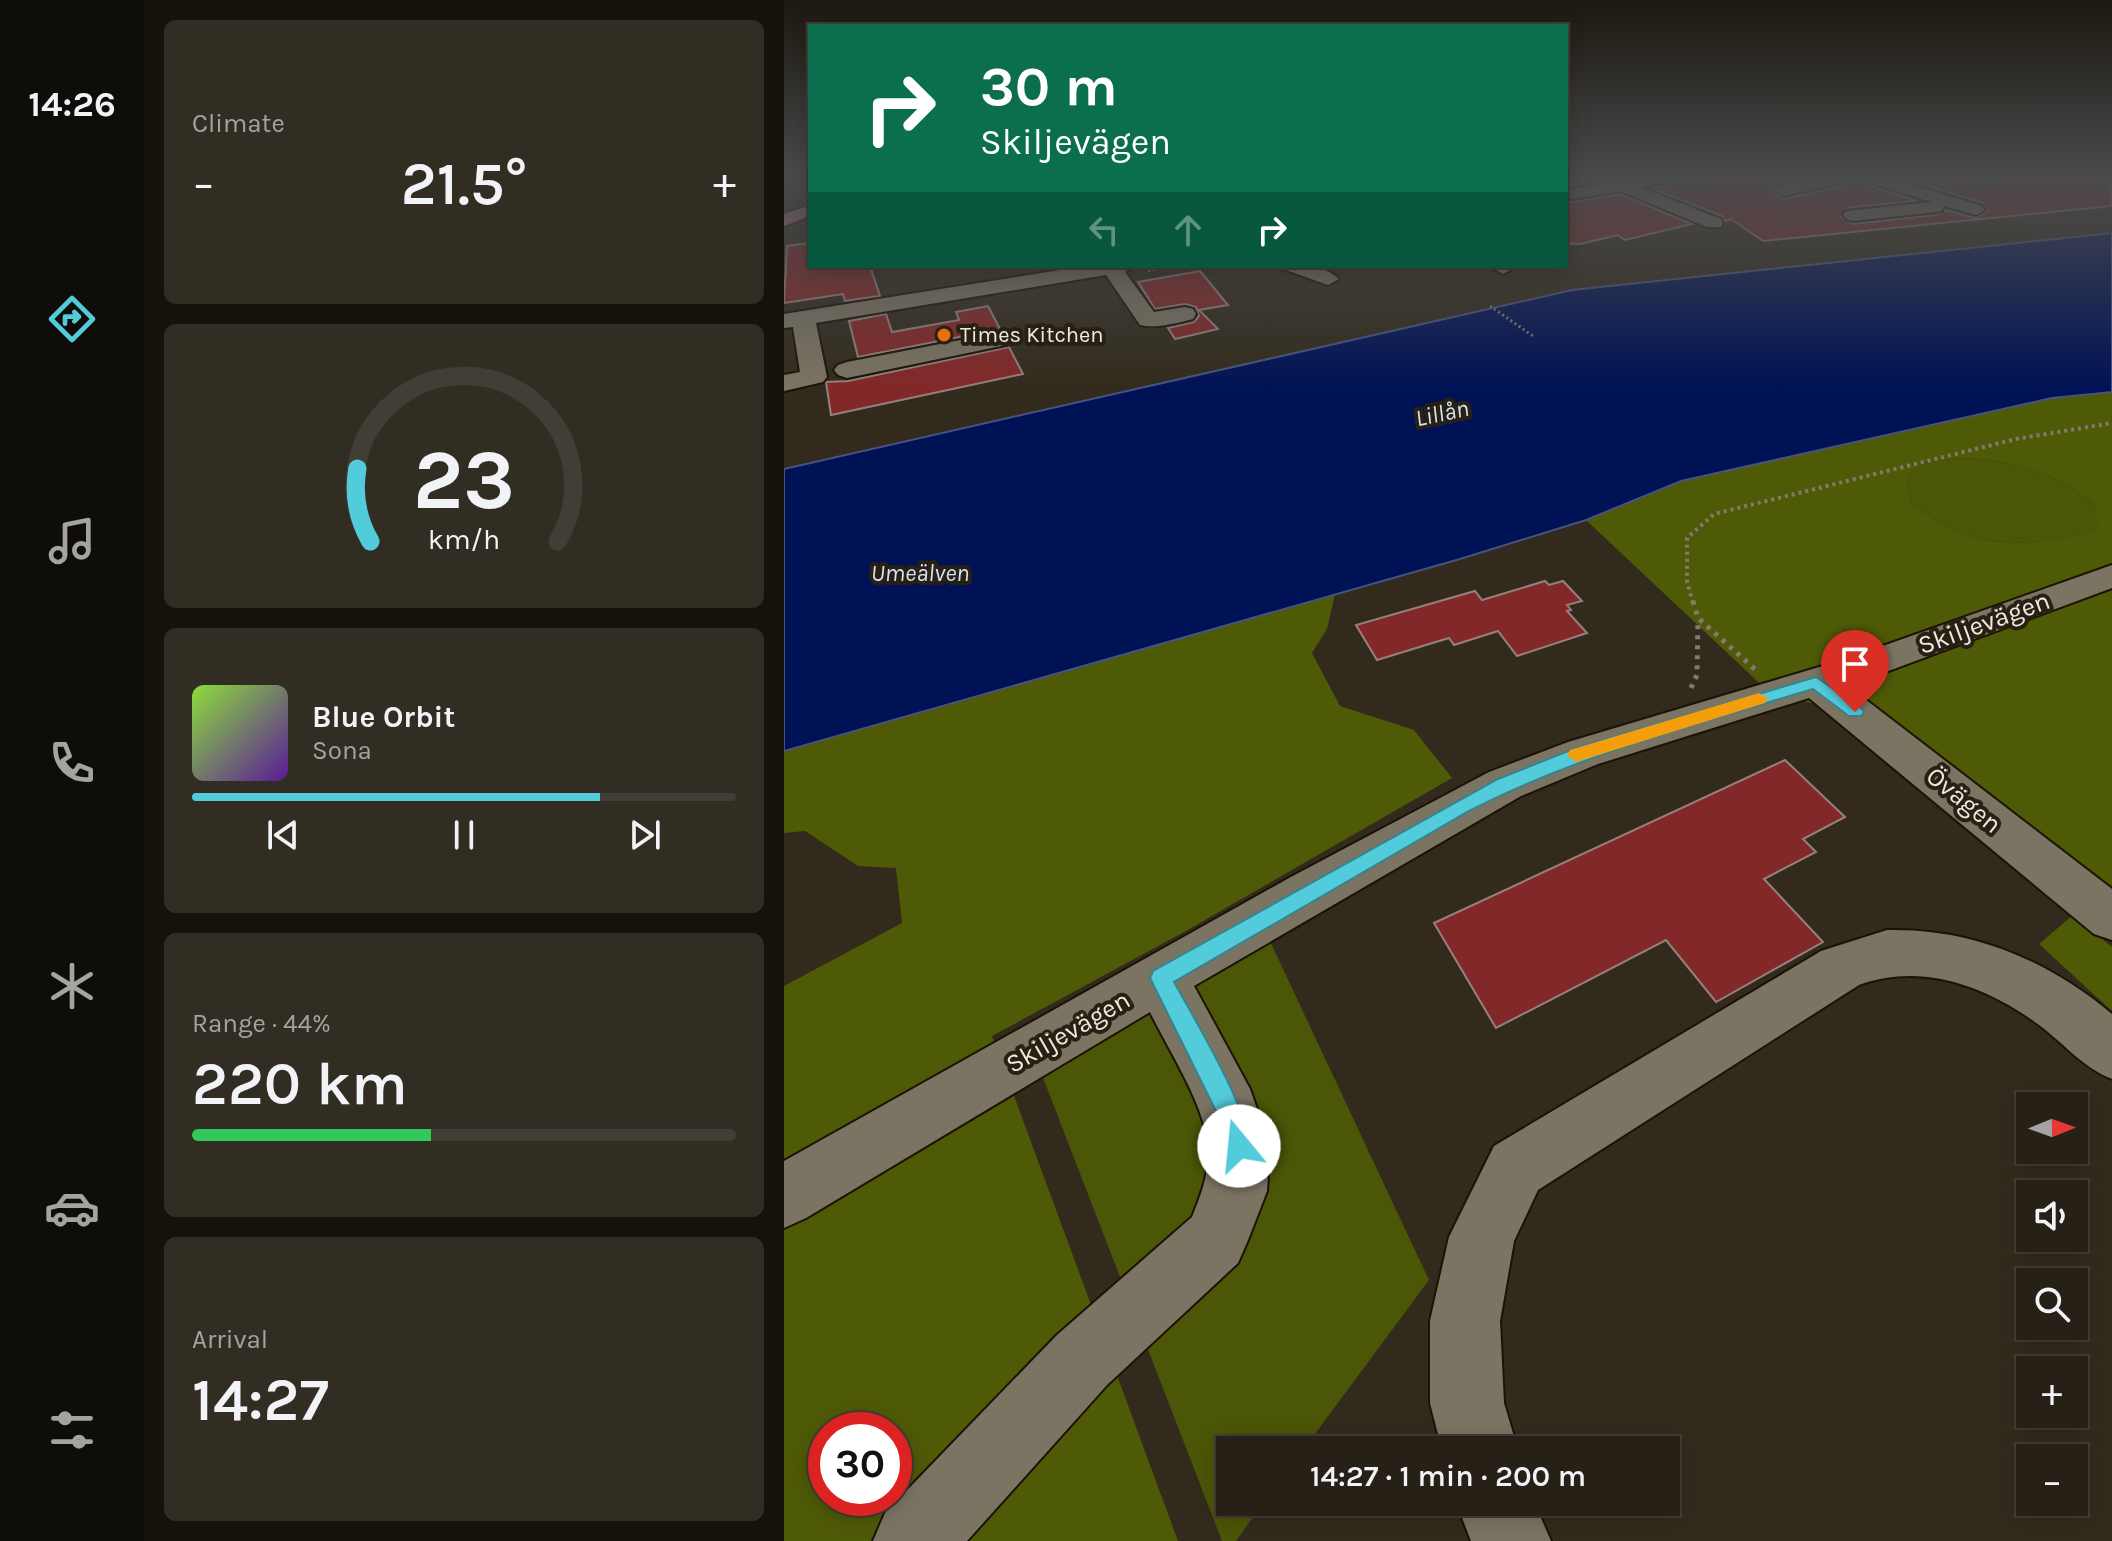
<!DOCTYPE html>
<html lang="en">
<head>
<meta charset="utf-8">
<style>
	:root { --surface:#262016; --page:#322d23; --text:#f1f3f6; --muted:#a4a3a1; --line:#423e35; --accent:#52cbda }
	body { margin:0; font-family:Karla,sans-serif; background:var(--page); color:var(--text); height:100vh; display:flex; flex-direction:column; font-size:30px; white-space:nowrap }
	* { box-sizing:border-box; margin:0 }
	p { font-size:26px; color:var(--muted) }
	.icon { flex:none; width:44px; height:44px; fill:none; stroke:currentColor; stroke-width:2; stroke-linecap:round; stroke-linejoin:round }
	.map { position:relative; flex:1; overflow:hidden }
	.drawer { display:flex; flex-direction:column; gap:20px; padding:20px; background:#15120c; width:640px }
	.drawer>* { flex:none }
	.banner { position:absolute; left:24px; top:24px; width:760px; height:244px; border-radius:0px; box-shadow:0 4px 20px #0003,0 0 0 2px var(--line); background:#0b6e4f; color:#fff; overflow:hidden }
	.needle { width:52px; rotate:89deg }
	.buttons { position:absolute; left:1232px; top:1092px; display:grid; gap:16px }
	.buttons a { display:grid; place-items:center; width:72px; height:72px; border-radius:0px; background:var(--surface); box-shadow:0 4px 20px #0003,0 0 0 2px var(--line); font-size:40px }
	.speed { position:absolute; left:24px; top:1412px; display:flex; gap:16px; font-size:40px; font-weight:700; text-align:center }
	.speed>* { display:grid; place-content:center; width:104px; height:104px; border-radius:50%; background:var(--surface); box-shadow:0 4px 20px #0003,0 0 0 2px var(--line); line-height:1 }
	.speed .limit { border:12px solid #d22; background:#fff; color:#111 }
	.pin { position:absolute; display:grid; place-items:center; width:68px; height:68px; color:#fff; margin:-82px -34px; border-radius:50% 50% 50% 0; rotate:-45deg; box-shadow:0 0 8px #0007 }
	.pin .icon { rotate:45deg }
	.me { position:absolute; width:88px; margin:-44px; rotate:343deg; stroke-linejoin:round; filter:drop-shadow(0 0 6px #0008) }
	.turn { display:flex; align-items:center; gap:28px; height:168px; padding:0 40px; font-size:36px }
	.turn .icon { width:104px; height:104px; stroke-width:2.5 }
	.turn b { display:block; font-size:56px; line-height:68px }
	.lanes { display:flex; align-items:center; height:76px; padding:0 40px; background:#0003; justify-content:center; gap:40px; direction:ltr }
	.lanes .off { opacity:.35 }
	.big { font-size:60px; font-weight:600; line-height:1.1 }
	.drawer .tile { flex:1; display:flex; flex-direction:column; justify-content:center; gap:12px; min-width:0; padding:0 28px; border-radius:12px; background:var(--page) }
	.drawer .dial { align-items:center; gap:0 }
	.dial svg { height:208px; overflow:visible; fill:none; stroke:var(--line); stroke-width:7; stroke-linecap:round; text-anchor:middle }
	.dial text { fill:var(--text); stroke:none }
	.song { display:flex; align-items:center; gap:24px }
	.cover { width:96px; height:96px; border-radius:12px; background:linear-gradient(135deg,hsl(90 70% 55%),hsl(270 70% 35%)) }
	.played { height:8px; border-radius:4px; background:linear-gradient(90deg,var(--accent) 75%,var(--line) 75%) }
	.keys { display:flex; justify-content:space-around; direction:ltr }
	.heat { display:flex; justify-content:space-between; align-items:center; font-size:44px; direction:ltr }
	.charge { height:12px; border-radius:6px; background:linear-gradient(90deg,#34c759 44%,var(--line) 0) }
	.trip { position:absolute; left:432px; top:1436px; width:464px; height:80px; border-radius:0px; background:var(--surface); box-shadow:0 4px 20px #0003,0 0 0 2px var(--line); font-weight:600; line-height:80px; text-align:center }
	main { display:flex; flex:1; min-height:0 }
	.tabs { display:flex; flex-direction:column; width:144px; justify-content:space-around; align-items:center; background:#0f0d09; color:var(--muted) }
	.tabs .icon { width:56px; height:56px }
	.tabs .on { color:var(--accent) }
	.tabs b { font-size:36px; color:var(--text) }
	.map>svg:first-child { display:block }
	.green { fill:#4b5607 }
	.forest { fill:#4f5a07; fill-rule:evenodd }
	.water { fill:#001256; stroke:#47527f; stroke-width:2 }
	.building { fill:#832828; stroke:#96807e; stroke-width:2 }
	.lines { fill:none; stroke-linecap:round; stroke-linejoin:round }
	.minor-casing { stroke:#1a1306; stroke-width:4 }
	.highway-casing { stroke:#1a1306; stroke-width:4 }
	.path-far3 { stroke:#817a6e; stroke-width:2; stroke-dasharray:2 3; stroke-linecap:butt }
	.path-far2 { stroke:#817a6e; stroke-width:3; stroke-dasharray:2 3; stroke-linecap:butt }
	.path-far1 { stroke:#817a6e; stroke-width:4; stroke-dasharray:3 4; stroke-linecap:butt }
	.path { stroke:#817a6e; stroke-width:5; stroke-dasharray:4 6; stroke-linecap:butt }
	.minor { fill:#7c7463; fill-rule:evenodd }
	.highway { fill:#c27b8f; fill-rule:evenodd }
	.route { fill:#52cbda; stroke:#35848e; stroke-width:2 }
	.slow { fill:#f59e0b }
	.food-dot { fill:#e8710a; stroke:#282113; stroke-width:3 }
	.labels { text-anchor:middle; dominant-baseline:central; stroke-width:8; stroke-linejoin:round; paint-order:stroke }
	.far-poi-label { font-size:22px; fill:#eee9e0; stroke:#282113; text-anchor:start }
	.far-water-label { font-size:24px; font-style:italic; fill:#d5e1f5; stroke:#282113 }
	.street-label { font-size:26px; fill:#eee9e0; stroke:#282113 }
</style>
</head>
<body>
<main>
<nav class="tabs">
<b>14:26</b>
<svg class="icon on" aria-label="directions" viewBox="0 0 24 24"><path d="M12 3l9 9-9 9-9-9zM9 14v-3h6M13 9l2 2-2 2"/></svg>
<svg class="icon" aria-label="music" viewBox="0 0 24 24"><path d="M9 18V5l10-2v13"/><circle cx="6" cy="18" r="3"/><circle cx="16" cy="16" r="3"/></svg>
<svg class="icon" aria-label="phone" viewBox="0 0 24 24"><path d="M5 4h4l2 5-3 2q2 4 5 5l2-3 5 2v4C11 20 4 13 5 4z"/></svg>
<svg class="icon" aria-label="climate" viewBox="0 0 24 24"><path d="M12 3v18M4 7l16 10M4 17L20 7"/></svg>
<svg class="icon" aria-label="car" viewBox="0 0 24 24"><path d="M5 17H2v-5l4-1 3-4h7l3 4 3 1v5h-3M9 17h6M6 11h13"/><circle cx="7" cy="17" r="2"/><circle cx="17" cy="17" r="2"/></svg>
<svg class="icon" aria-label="filters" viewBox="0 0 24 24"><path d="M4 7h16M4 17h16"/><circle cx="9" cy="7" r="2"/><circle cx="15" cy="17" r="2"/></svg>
</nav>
<section class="drawer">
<div class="tile"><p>Climate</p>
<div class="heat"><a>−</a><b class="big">21.5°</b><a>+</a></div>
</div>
<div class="tile dial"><svg viewBox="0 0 100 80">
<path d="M14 69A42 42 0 1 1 86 69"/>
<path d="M14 69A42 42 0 0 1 9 41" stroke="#52cbda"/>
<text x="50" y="56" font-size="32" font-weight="700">23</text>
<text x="50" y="72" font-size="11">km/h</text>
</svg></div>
<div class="tile">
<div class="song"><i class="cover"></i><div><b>Blue Orbit</b><p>Sona</p></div></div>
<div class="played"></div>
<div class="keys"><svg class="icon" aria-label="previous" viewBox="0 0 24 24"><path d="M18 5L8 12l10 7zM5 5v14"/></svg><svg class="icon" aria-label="pause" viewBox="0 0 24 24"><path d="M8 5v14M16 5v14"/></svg><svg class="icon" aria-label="next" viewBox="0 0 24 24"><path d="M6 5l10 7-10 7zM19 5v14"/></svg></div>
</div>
<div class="tile"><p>Range · 44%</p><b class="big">220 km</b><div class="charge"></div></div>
<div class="tile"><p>Arrival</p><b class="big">14:27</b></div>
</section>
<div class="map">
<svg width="1328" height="1541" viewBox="0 0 1328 1541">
	<rect width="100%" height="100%" fill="#322b1d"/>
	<path class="green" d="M 1175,458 C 1226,459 1272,472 1311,505 L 1315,531 C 1276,541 1230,548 1190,537 C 1169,531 1147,517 1128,506 C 1114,461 1139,463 1175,458 Z
		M 484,937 L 645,1280 L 519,1450 L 446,1450 L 446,1502 L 480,1502 L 452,1541 L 438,1541 L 256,1070 Z"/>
	<path class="forest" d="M 1328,392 L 1328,918 L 1071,712 L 988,695 L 802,520 L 897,481 L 1268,398 ZM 1175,458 C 1226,459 1272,472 1311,505 L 1314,531 C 1275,541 1230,548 1190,537 C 1169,531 1147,517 1128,506 C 1114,461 1139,463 1175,458 Z
		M 551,594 L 543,629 L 528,653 L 556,706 L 630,730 L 668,778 L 400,932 L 208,1036 L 394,1541 L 0,1541 L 0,986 L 118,923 L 112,868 L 74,866 L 21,831 L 0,833 L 0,751 ZM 42,1430 L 110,1430 L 110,1498 L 42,1498 Z
		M 1289,915 L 1328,947 L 1328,1011 L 1255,944 Z"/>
	<path class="water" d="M 1328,233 L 1328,392 L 1268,398 L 897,481 L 802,520 L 676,559 L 0,751 L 0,469 L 788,290 Z"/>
	<path class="building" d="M 782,174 L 853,174 L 782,187 Z
		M 911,174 L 1015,174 L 1023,177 L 991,185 L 987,192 L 1000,199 L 1074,182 L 1133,201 L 1062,208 L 1057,217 L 1068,224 L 1152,215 L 1162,210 L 1191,218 L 1204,211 L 1199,203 L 1105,174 L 1182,174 L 1211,183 L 1212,174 L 1328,174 L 1328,206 L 979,241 L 947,219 L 941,221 L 938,216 L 867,188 L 901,182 Z
		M 836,194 L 908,224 L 841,240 L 834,235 L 796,244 L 782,243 L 782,203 Z
		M 26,243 L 26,266 L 86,266 L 96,296 L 61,301 L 59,294 L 0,303 L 3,246 Z
		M 416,271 L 444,305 L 415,310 L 434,329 L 391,339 L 384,328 L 410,322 L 415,316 L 412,307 L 401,304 L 371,309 L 354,282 Z
		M 204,306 L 216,329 L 74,357 L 65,321 L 102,314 L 108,332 L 175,320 L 172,312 Z
		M 225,347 L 239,374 L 47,415 L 42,382 L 64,381 Z
		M 761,581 L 765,585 L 779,581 L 798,601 L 783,605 L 787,610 L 783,611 L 803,633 L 733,656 L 714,631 L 670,645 L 665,638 L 593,660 L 572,625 L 691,591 L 698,600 Z
		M 1001,760 L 1061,817 L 1019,839 L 1032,852 L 980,879 L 1039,942 L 932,1002 L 882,940 L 712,1028 L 650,923 Z"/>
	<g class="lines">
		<defs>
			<path id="minor" d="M 871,174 L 908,174 L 900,179 L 856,187 L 937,219 L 939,223 L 937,227 L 923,227 L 836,191 L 782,200 L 782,190 Z
				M 1050,174 L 1094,174 L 1198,206 L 1201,210 L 1192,215 L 1160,206 L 1158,211 L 1152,212 L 1068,221 L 1062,219 L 1059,215 L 1062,211 L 1148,202 L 1074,179 L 999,196 L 990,191 L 993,187 Z
				M 301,266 L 350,266 L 341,272 L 370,312 L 401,307 L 409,309 L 412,314 L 409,319 C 393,323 372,329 356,325 L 322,275 L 32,323 L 43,377 L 39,382 L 0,391 L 0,375 L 16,372 L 9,327 L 0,328 L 0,314 Z
				M 499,266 C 518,266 540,264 555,279 L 544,285 L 502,270 Z
				M 705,266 L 728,266 L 729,268 L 719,274 Z
				M 218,332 L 227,334 L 230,339 L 227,344 L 63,378 L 54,375 L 50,370 L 54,365 L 63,362 Z
				M 1328,565 L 1328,588 L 1064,686 L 1328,889 L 1328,940 L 1310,934 L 1025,698 L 814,764 L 737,796 L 410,986 L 466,1089 L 486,1146 L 483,1191 L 464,1240 L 454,1263 L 323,1385 L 183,1541 L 89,1541 L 101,1513 L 273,1335 L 408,1217 C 417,1195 427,1169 424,1144 C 419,1102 385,1051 366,1012 L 22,1218 L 0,1228 L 0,1161 L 505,878 L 705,772 L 784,742 L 1062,659 Z
				M 1103,930 C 1188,928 1263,960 1328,1014 L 1328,1079 C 1300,1068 1282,1046 1259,1028 C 1207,988 1139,961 1075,985 L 754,1190 L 730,1241 L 716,1321 L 720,1403 L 734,1450 L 658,1450 L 646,1403 L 646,1321 L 665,1237 L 710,1146 L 1037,951 Z
				M 672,1502 L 750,1502 L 767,1541 L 687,1541 Z"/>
			<path id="highway" d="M 26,205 L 26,216 L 0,226 L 0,214 Z"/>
		</defs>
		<use href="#minor" class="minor-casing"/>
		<use href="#highway" class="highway-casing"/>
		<path class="path-far3" d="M 920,178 L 939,174
			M 364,271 L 394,266"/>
		<path class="path-far2" d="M 706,306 L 749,336"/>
		<path class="path-far1" d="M 909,603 L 903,582 L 903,538 L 930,514 L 1232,439 L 1328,423"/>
		<path class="path" d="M 909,601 L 914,618 L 974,672
			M 907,688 L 913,675 L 914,619"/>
		<use href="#minor" class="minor"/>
		<use href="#highway" class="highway"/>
	</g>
	<linearGradient id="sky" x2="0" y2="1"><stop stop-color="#1c1810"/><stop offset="0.45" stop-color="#494a4c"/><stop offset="1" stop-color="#494a4c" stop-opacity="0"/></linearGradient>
	<rect width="1328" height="390" fill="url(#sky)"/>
	<path class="route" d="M 1032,677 L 1077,708 L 1080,712 L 1077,716 L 1065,716 L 1029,689 C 913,724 794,755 685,811 L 390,982 C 407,1013 476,1127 464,1155 L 455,1159 L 446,1155 L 433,1113 L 366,978 L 369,971 L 714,779 L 792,748 Z"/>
	<path class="slow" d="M 975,693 L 984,698 L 981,703 L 792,762 L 783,755 L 786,750 Z"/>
	<circle class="food-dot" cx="160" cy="335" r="8"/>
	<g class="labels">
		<g class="far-poi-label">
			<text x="176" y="335">Times Kitchen</text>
		</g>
		<g class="far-water-label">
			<text transform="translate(658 413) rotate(-12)">Lillån</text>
			<text x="136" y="573">Umeälven</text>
		</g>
		<g class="street-label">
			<text transform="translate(1200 623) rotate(-20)">Skiljevägen</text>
			<text transform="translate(1180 800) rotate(39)">Övägen</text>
			<text transform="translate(284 1032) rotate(-30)">Skiljevägen</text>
		</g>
	</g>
</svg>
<div class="buttons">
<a><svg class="needle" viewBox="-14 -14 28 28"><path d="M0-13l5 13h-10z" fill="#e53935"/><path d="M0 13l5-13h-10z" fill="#a4a3a1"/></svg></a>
<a><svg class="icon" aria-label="sound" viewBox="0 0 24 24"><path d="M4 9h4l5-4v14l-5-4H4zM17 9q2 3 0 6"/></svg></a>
<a><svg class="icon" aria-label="search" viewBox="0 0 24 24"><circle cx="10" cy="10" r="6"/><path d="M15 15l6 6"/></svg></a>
<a>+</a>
<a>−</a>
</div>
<div class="speed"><div class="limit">30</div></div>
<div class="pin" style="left:1071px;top:712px;background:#d93025"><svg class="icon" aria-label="arrive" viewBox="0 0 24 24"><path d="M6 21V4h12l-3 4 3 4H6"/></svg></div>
<svg class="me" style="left:455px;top:1146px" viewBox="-20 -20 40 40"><circle r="19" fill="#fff"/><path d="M0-13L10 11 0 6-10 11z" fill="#52cbda"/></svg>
<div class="trip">14:27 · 1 min · 200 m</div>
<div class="banner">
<div class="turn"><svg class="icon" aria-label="right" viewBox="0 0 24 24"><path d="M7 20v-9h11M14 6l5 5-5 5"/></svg><div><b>30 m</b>Skiljevägen</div></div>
<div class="lanes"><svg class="icon off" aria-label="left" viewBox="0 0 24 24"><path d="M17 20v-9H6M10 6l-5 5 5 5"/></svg><svg class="icon off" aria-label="ahead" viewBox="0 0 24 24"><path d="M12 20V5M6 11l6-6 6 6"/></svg><svg class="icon" aria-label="right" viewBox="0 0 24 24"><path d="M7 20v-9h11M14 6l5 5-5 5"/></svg></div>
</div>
</div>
</main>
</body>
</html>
